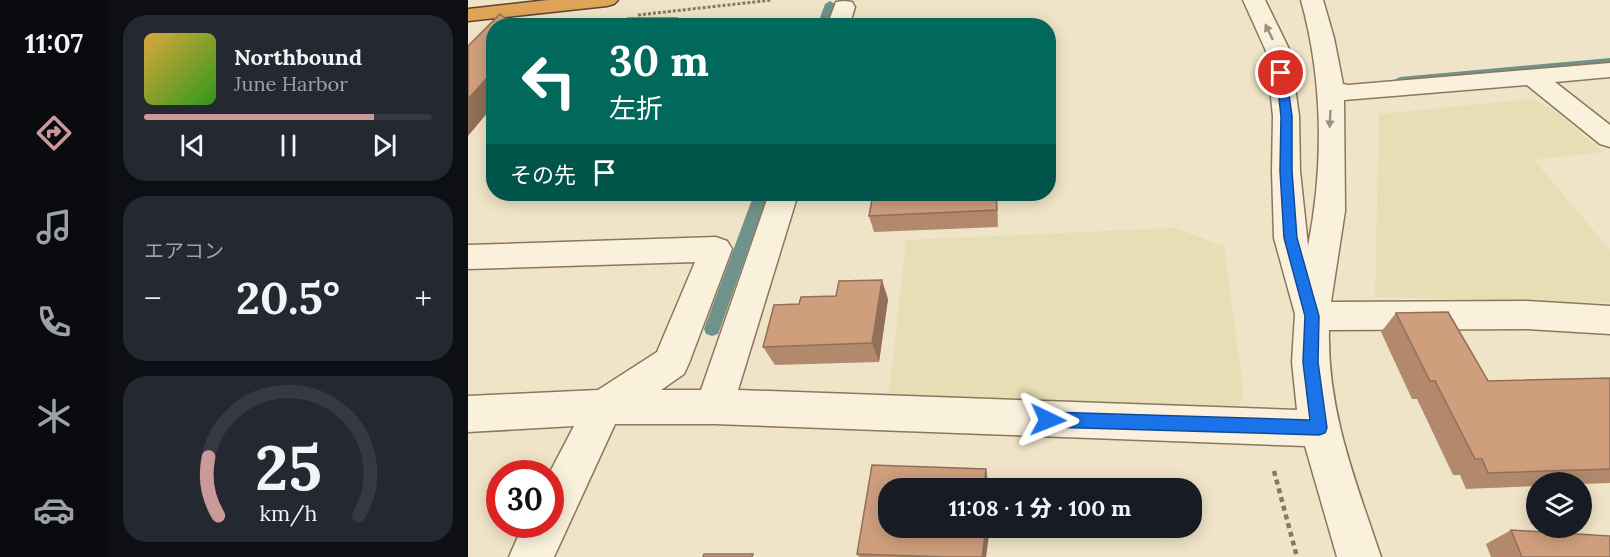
<!DOCTYPE html>
<html lang="ja">
<head>
<meta charset="utf-8">
<style>
	:root { --surface:#171b24; --page:#242831; --text:#f1f3f6; --muted:#9ea1a6; --line:#363941; --accent:#cc999b }
	body { margin:0; font-family:Lora,"Noto Sans JP",serif; background:var(--page); color:var(--text); height:100vh; display:flex; flex-direction:column; font-size:22px; white-space:nowrap }
	* { box-sizing:border-box; margin:0 }
	p { font-size:20px; color:var(--muted) }
	.icon { flex:none; width:33px; height:33px; fill:none; stroke:currentColor; stroke-width:2; stroke-linecap:round; stroke-linejoin:round }
	.map { position:relative; flex:1; overflow:hidden }
	.panel { display:flex; flex-direction:column; gap:15px; padding:15px; background:#0d0f14; width:360px }
	.panel>* { flex:none }
	.top-card { position:absolute; left:18px; top:18px; width:570px; height:183px; border-radius:24px; box-shadow:0 3px 15px #0003; background:#00695c; color:#fff; overflow:hidden }
	.controls { position:absolute; left:1058px; top:472px; display:grid; gap:12px }
	.controls a { display:grid; place-items:center; width:66px; height:66px; border-radius:50%; background:var(--surface); box-shadow:0 3px 15px #0003; font-size:30px }
	.speed { position:absolute; left:18px; top:460px; display:flex; gap:12px; font-size:30px; font-weight:700; text-align:center }
	.speed>* { display:grid; place-content:center; width:78px; height:78px; border-radius:50%; background:var(--surface); box-shadow:0 3px 15px #0003; line-height:1 }
	.speed .limit { border:9px solid #d22; background:#fff; color:#111 }
	.pin { position:absolute; display:grid; place-items:center; width:51px; height:51px; color:#fff; margin:-26px; border:3px solid #fff; border-radius:50%; box-shadow:0 2px 6px #0007 }
	.me { position:absolute; width:66px; margin:-33px; rotate:92deg; stroke-linejoin:round; filter:drop-shadow(0 0 4px #0008) }
	.turn { display:flex; align-items:center; gap:21px; height:126px; padding:0 24px; font-size:27px }
	.turn .icon { width:78px; height:78px; stroke-width:2.5 }
	.turn b { display:block; font-size:42px; line-height:51px }
	.then { display:flex; align-items:center; height:57px; padding:0 24px; background:#0003; gap:12px; font-size:22px }
	.big { font-size:45px; font-weight:800; line-height:1.1 }
	.panel .widget { flex:1; display:flex; flex-direction:column; justify-content:center; gap:9px; min-width:0; padding:0 21px; border-radius:24px; background:var(--page) }
	.panel .dial { align-items:center; gap:0 }
	.dial svg { height:156px; overflow:visible; fill:none; stroke:var(--line); stroke-width:7; stroke-linecap:round; text-anchor:middle }
	.dial text { fill:var(--text); stroke:none }
	.song { display:flex; align-items:center; gap:18px }
	.cover { width:72px; height:72px; border-radius:9px; background:linear-gradient(135deg,hsl(40 70% 55%),hsl(110 70% 35%)) }
	.played { height:6px; border-radius:3px; background:linear-gradient(90deg,var(--accent) 80%,var(--line) 80%) }
	.keys { display:flex; justify-content:space-around; direction:ltr }
	.heat { display:flex; justify-content:space-between; align-items:center; font-size:33px; direction:ltr }
	.trip { position:absolute; left:410px; top:478px; width:324px; height:60px; border-radius:24px; background:var(--surface); box-shadow:0 3px 15px #0003; font-weight:800; line-height:60px; text-align:center }
	main { display:flex; flex:1; min-height:0 }
	.dock { display:flex; flex-direction:column; width:108px; justify-content:space-around; align-items:center; background:#090b0e; color:var(--muted) }
	.dock .icon { width:42px; height:42px }
	.dock .current { color:var(--accent) }
	.dock b { font-size:27px; color:var(--text) }
	.map>svg:first-child { display:block }
	.farmland { fill:#e6deb5 }
	.lines { fill:none; stroke-linecap:round; stroke-linejoin:round }
	.stream { fill:#6f938a; fill-rule:evenodd }
	.minor-casing { stroke:#8d765c; stroke-width:3 }
	.highway-casing { stroke:#5b4430; stroke-width:3 }
	.path-far1 { stroke:#8d765c; stroke-width:3; stroke-dasharray:3 2; stroke-linecap:butt }
	.path { stroke:#8d765c; stroke-width:4.5; stroke-dasharray:5 4; stroke-linecap:butt }
	.minor { fill:#faf1dc; fill-rule:evenodd }
	.highway { fill:#e0a458; fill-rule:evenodd }
	.wall { fill:#b2896c }
	.shaded-wall { fill:#916f58 }
	.building { fill:#cf9f7d; stroke:#916f58; stroke-width:1.5 }
	.oneway { fill:#9c907e }
	.route { fill:#1a73e8; stroke:#114b97; stroke-width:1.5 }
</style>
</head>
<body>
<main>
<nav class="dock">
<b>11:07</b>
<svg class="icon current" aria-label="directions" viewBox="0 0 24 24"><path d="M12 3l9 9-9 9-9-9zM9 14v-3h6M13 9l2 2-2 2"/></svg>
<svg class="icon" aria-label="music" viewBox="0 0 24 24"><path d="M9 18V5l10-2v13"/><circle cx="6" cy="18" r="3"/><circle cx="16" cy="16" r="3"/></svg>
<svg class="icon" aria-label="phone" viewBox="0 0 24 24"><path d="M5 4h4l2 5-3 2q2 4 5 5l2-3 5 2v4C11 20 4 13 5 4z"/></svg>
<svg class="icon" aria-label="climate" viewBox="0 0 24 24"><path d="M12 3v18M4 7l16 10M4 17L20 7"/></svg>
<svg class="icon" aria-label="car" viewBox="0 0 24 24"><path d="M5 17H2v-5l4-1 3-4h7l3 4 3 1v5h-3M9 17h6M6 11h13"/><circle cx="7" cy="17" r="2"/><circle cx="17" cy="17" r="2"/></svg>
</nav>
<section class="panel">
<div class="widget">
<div class="song"><i class="cover"></i><div><b>Northbound</b><p>June Harbor</p></div></div>
<div class="played"></div>
<div class="keys"><svg class="icon" aria-label="previous" viewBox="0 0 24 24"><path d="M18 5L8 12l10 7zM5 5v14"/></svg><svg class="icon" aria-label="pause" viewBox="0 0 24 24"><path d="M8 5v14M16 5v14"/></svg><svg class="icon" aria-label="next" viewBox="0 0 24 24"><path d="M6 5l10 7-10 7zM19 5v14"/></svg></div>
</div>
<div class="widget"><p>エアコン</p>
<div class="heat"><a>−</a><b class="big">20.5°</b><a>+</a></div>
</div>
<div class="widget dial"><svg viewBox="0 0 100 80">
<path d="M14 69A42 42 0 1 1 86 69"/>
<path d="M14 69A42 42 0 0 1 9 39" stroke="#cc999b"/>
<text x="50" y="56" font-size="32" font-weight="700">25</text>
<text x="50" y="72" font-size="11">km/h</text>
</svg></div>
</section>
<div class="map">
<svg width="1142" height="557" viewBox="0 0 1142 557">
	<rect width="100%" height="100%" fill="#f0e4c8"/>
	<path class="farmland" d="M 1063,99 L 1086,110 L 1135,152 L 1066,160 L 1142,250 L 1142,303 L 907,297 L 911,114 Z
		M 706,228 L 756,246 L 776,395 L 767,412 L 419,411 L 438,240 Z"/>
	<g class="lines">
		<path class="stream" d="M 362,1 L 367,4 L 359,26 L 349,26 L 357,4 Z
			M 1142,58 L 1142,64 L 941,82 L 948,89 L 942,92 L 926,80 L 932,77 Z
			M 286,194 L 300,194 L 252,329 L 250,334 L 244,336 L 238,334 L 236,329 Z"/>
		<defs>
			<path id="minor" d="M 775,0 L 797,0 L 822,51 L 831,116 L 832,171 L 840,246 C 856,166 855,79 833,0 L 855,0 L 866,38 L 875,84 L 880,85 L 1142,63 L 1142,77 L 1087,82 L 1142,125 L 1142,147 L 1132,144 L 1059,85 L 876,100 L 877,211 L 863,302 L 1059,301 L 1142,306 L 1142,334 L 1059,329 L 861,330 C 859,411 888,482 913,557 L 869,557 L 837,446 L 246,424 L 147,424 L 86,557 L 41,557 L 55,525 L 82,525 L 81,474 L 106,426 L 0,432 L 0,396 L 130,390 L 189,352 L 227,262 L 0,269 L 0,245 L 248,237 L 259,241 L 264,249 L 221,363 L 216,374 L 193,390 L 233,390 L 301,194 L 330,194 L 270,390 L 829,410 L 824,362 L 827,314 L 806,238 L 804,171 L 805,116 L 798,51 Z
				M 376,1 L 384,2 L 387,7 L 381,26 L 359,26 L 368,2 Z"/>
			<path id="highway" d="M 80,0 L 150,0 L 146,4 L 139,6 L 0,21 L 0,9 Z"/>
		</defs>
		<use href="#minor" class="minor-casing"/>
		<use href="#highway" class="highway-casing"/>
		<path class="path-far1" d="M 170,15 L 304,0"/>
		<path class="path" d="M 806,471 L 829,557"/>
		<use href="#minor" class="minor"/>
		<use href="#highway" class="highway"/>
	</g>
	<path class="wall" d="M 529,194 L 530,227 L 406,232 L 401,216 Z
		M 420,299 L 411,362 L 307,365 L 295,347 Z
		M 928,313 L 1020,381 L 1142,378 L 1142,483 L 1113,484 L 1113,483 L 1068,483 L 1068,486 L 998,489 L 992,475 L 985,475 L 949,399 L 944,399 L 913,332 Z
		M 518,469 L 520,483 L 518,557 L 391,557 L 389,554 Z
		M 1043,530 L 1142,557 L 1023,557 L 1018,544 Z"/>
	<path class="shaded-wall" d="M 209,18 L 213,26 L 204,26 Z
		M 26,70 L 26,105 L 0,136 L 0,99 Z
		M 414,280 L 420,299 L 411,362 L 404,343 Z
		M 518,469 L 520,483 L 520,489 L 516,489 Z
		M 518,528 L 522,528 L 518,557 L 514,557 Z"/>
	<path class="building" d="M 32,14 L 46,26 L 26,26 L 26,70 L 0,99 L 0,46 Z
		M 160,18 L 209,18 L 204,26 L 155,26 Z
		M 405,194 L 528,194 L 529,210 L 401,216 Z
		M 414,280 L 404,343 L 295,347 L 306,305 L 331,304 L 333,297 L 368,296 L 371,281 Z
		M 980,312 L 1020,381 L 1142,378 L 1142,469 L 1020,473 L 1014,459 L 1007,459 L 967,381 L 962,381 L 928,313 Z
		M 404,465 L 518,469 L 516,488 L 523,489 L 420,489 L 420,528 L 518,528 L 514,557 L 476,557 L 389,554 Z
		M 1043,530 L 1142,536 L 1142,557 L 1054,557 Z
		M 236,554 L 285,554 L 284,557 L 235,557 Z"/>
	<defs><path id="oneway-solid" d="M-6-.8H1V-3.2L6.5 0L1 3.2V.8H-6Z" transform="scale(1.5)"/></defs>
	<g class="oneway">
		<use href="#oneway-solid" transform="translate(801 32) rotate(-116)"/>
		<use href="#oneway-solid" transform="translate(862 119) rotate(93)"/>
	</g>
	<path class="route" d="M 813,70 L 818,73 L 824,116 L 824,171 L 829,238 L 851,316 L 850,362 L 859,428 L 857,433 L 851,435 L 580,427 L 574,425 L 572,420 L 574,414 L 580,412 L 842,420 L 835,362 L 837,316 L 816,238 L 812,171 L 813,116 L 808,73 Z"/>
</svg>
<div class="controls">
<a><svg class="icon" aria-label="layers" viewBox="0 0 24 24"><path d="M12 4l9 5-9 5-9-5zM3 14l9 5 9-5"/></svg></a>
</div>
<div class="speed"><div class="limit">30</div></div>
<div class="pin" style="left:813px;top:73px;background:#d93025"><svg class="icon" aria-label="arrive" viewBox="0 0 24 24"><path d="M6 21V4h12l-3 4 3 4H6"/></svg></div>
<svg class="me" style="left:580px;top:420px" viewBox="-20 -20 40 40"><path d="M0-17L14 15 0 8-14 15z" fill="#1a73e8" stroke="#fff" stroke-width="4"/></svg>
<div class="trip">11:08 · 1 分 · 100 m</div>
<div class="top-card">
<div class="turn"><svg class="icon" aria-label="left" viewBox="0 0 24 24"><path d="M17 20v-9H6M10 6l-5 5 5 5"/></svg><div><b>30 m</b>左折</div></div>
<div class="then">その先<svg class="icon" aria-label="arrive" viewBox="0 0 24 24"><path d="M6 21V4h12l-3 4 3 4H6"/></svg></div>
</div>
</div>
</main>
</body>
</html>
